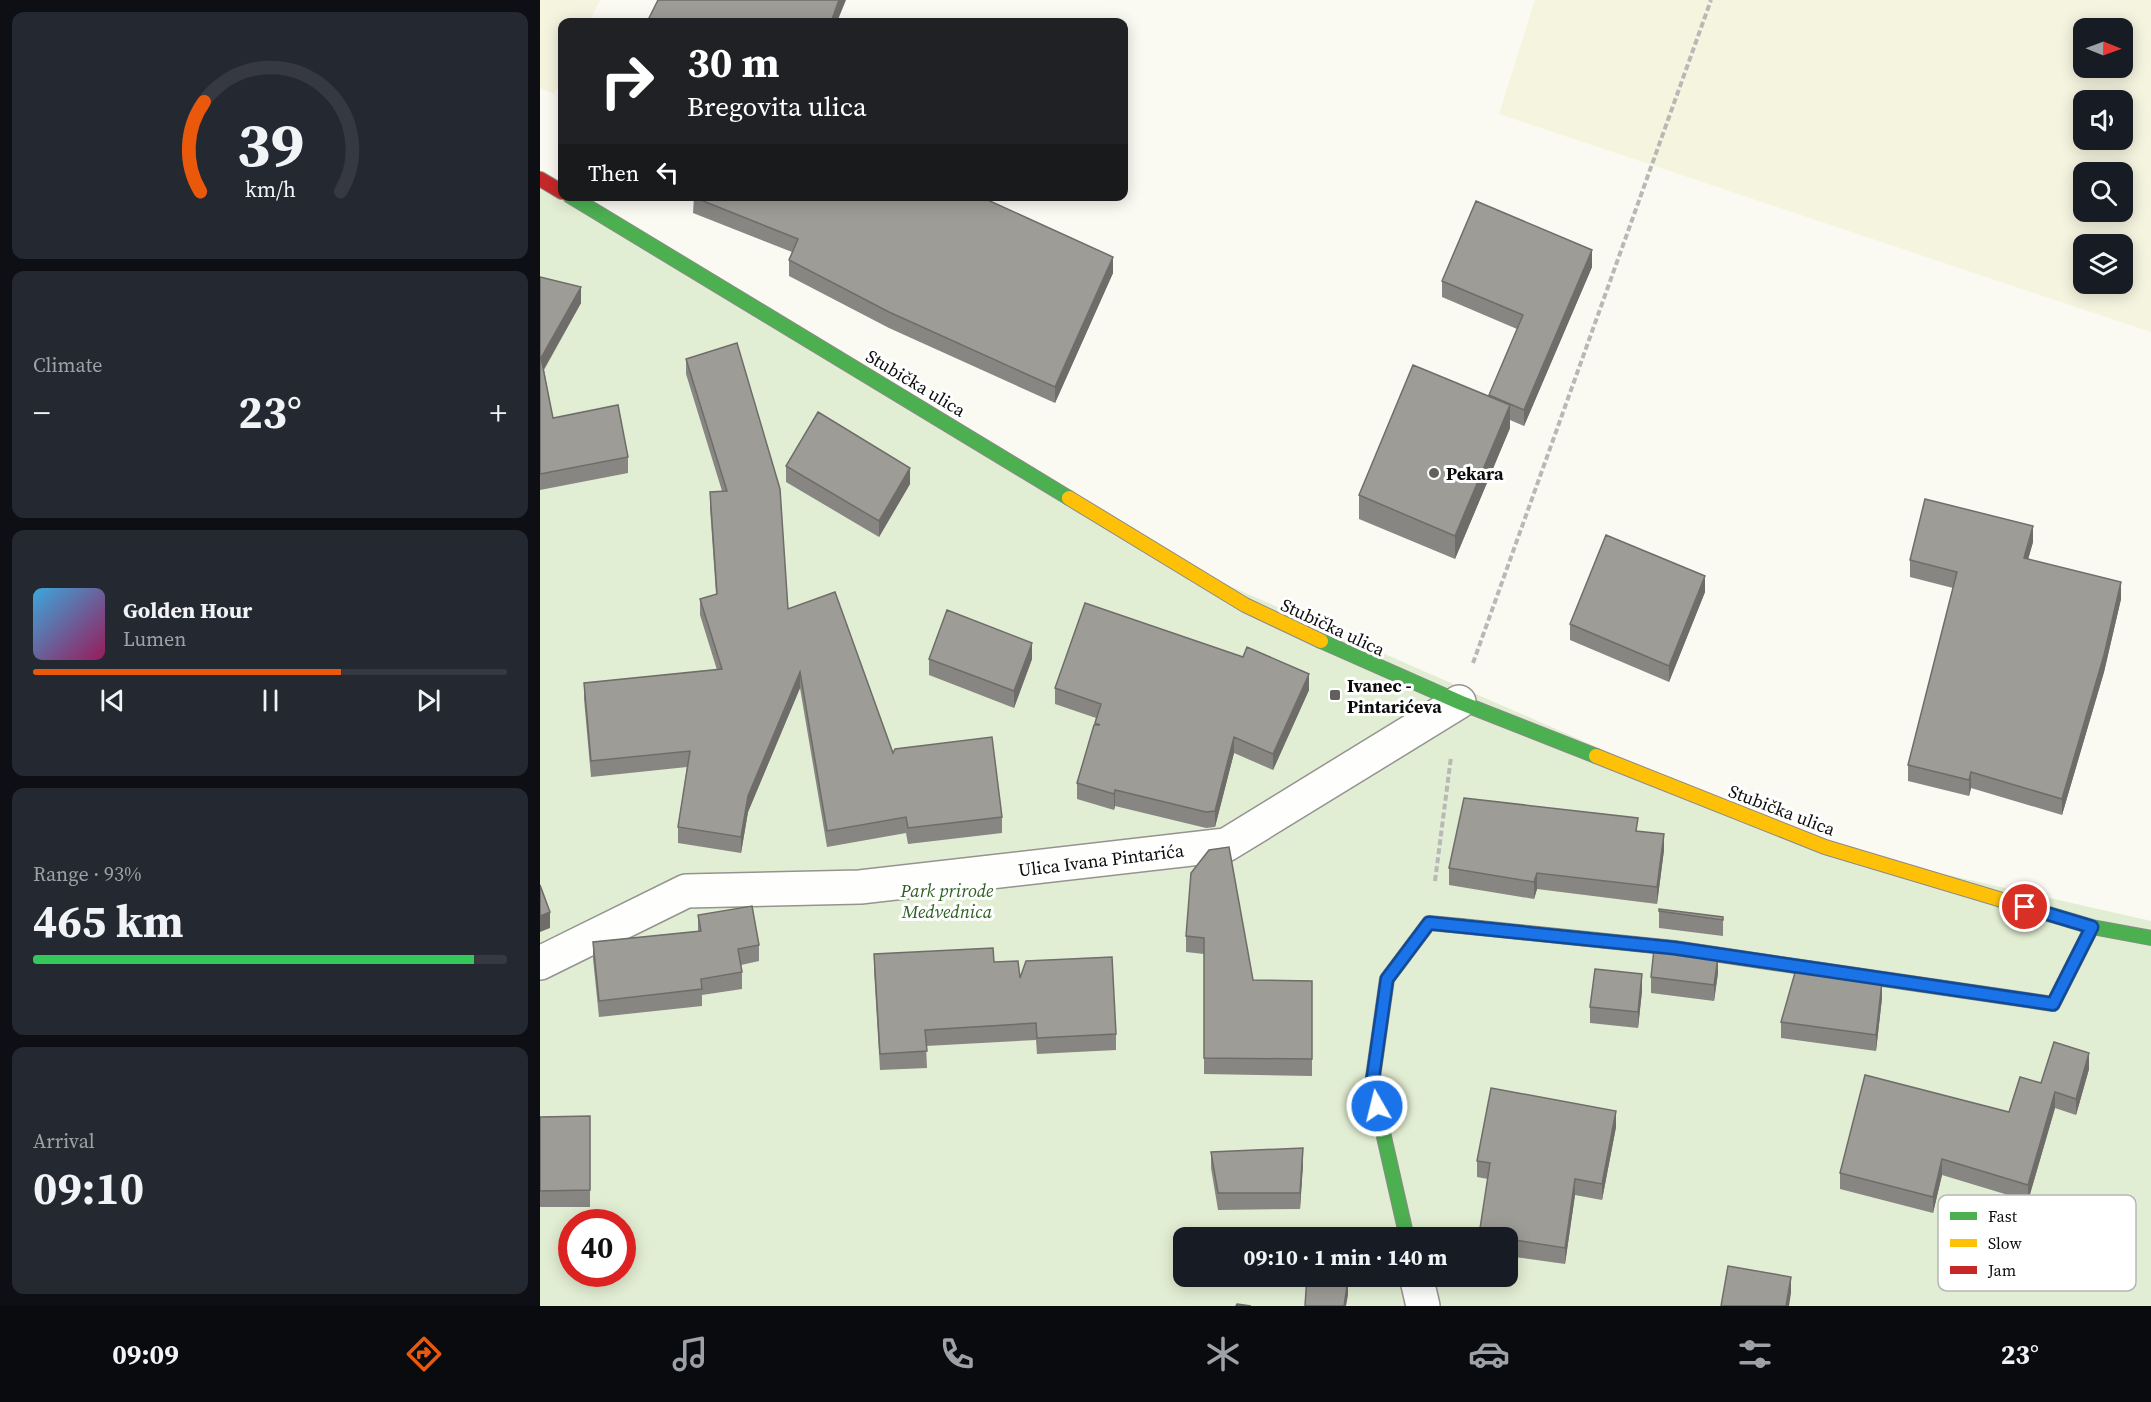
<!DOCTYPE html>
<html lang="en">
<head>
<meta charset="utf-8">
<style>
	:root { --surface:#171b24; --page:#242831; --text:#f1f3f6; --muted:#9ea1a6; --line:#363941; --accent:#ea580c }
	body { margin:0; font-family:"Source Serif 4",serif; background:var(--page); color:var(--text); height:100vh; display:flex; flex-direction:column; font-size:22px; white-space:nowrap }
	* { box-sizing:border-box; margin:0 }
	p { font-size:20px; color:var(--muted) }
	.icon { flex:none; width:33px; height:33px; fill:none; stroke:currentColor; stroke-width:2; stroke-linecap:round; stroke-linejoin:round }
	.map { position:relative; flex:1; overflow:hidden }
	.panel { display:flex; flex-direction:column; gap:12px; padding:12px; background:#0d0f14; width:540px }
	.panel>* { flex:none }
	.top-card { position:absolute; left:18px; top:18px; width:570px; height:183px; border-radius:12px; box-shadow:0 3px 15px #0003; background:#202124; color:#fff; overflow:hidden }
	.needle { width:39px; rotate:91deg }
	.tools { position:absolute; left:1533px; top:18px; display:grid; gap:12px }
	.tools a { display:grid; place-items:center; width:60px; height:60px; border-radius:12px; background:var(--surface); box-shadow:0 3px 15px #0003; font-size:30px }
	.speed { position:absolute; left:18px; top:1209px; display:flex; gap:12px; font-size:30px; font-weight:700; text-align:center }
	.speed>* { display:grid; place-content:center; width:78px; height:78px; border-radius:50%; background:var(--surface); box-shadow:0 3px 15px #0003; line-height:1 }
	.speed .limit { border:9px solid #d22; background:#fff; color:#111 }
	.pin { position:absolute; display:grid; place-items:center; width:51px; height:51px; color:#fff; margin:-26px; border:3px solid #fff; border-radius:50%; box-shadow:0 2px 6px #0007 }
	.me { position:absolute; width:66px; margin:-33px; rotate:352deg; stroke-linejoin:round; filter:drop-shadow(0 0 4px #0008) }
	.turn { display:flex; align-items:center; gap:21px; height:126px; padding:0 30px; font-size:27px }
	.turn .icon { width:78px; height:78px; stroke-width:2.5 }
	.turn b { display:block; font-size:42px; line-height:51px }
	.then { display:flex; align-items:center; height:57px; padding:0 30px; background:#0003; gap:12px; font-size:22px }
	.big { font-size:45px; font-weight:700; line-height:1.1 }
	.panel .card { flex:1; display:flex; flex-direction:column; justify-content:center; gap:9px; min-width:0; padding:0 21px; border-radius:12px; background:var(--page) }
	.panel .dial { align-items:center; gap:0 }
	.dial svg { height:156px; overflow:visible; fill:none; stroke:var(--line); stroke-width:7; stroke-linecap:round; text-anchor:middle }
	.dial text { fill:var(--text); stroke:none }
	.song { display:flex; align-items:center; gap:18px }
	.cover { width:72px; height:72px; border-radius:9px; background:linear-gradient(135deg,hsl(200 70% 55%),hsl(330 70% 35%)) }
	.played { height:6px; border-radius:3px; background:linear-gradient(90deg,var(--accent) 65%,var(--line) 65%) }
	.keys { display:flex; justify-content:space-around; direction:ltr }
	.heat { display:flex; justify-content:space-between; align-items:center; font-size:33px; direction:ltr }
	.charge { height:9px; border-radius:4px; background:linear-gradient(90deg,#34c759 93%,var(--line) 0) }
	.trip { position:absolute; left:633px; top:1227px; width:345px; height:60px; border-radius:12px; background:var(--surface); box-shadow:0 3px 15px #0003; font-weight:700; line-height:60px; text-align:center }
	.tabs { display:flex; height:96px; justify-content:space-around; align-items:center; background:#090b0e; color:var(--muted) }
	.tabs .icon { width:42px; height:42px }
	.tabs .current { color:var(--accent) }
	.tabs b { font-size:27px; color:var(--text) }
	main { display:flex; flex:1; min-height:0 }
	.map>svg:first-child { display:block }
	.farmland { fill:#f5f4df; fill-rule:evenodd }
	.green { fill:#e2eed3; fill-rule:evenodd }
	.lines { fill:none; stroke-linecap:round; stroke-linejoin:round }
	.street-casing { stroke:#949390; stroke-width:36 }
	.fast-casing { stroke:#8a8a87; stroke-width:16 }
	.slow-casing { stroke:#8a8a87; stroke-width:16 }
	.jam-casing { stroke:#8a8a87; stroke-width:16 }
	.path { stroke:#b8b8b6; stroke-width:4; stroke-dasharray:6 3; stroke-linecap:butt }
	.street { stroke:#fefefd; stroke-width:33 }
	.fast { stroke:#4caf50; stroke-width:14 }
	.slow { stroke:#ffc107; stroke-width:14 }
	.jam { stroke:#c62828; stroke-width:14 }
	.wall { fill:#878682 }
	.shaded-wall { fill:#6e6d6a }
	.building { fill:#9d9c97; stroke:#6e6d6a; stroke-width:1.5 }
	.route-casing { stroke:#114b97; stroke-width:15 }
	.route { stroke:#1a73e8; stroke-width:10 }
	.poi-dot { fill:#60605d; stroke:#fff; stroke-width:2 }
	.labels { text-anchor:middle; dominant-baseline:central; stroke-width:6; stroke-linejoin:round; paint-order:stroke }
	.street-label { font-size:18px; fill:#0d0d0d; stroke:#fff }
	.poi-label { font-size:18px; font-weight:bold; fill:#0d0d0d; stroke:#fff; text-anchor:start }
	.park-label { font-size:18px; font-style:italic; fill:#2d5f22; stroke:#fff }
	.key { fill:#fff; stroke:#b6b6b6; stroke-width:1.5 }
	.key-label { font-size:16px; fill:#0d0d0d }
</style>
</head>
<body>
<main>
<section class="panel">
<div class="card dial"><svg viewBox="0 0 100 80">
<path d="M14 69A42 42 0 1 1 86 69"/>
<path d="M14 69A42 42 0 0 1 16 23" stroke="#ea580c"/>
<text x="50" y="56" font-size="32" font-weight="700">39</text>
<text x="50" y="72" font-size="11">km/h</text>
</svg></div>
<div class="card"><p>Climate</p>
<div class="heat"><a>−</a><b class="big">23°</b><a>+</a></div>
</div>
<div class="card">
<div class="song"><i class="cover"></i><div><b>Golden Hour</b><p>Lumen</p></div></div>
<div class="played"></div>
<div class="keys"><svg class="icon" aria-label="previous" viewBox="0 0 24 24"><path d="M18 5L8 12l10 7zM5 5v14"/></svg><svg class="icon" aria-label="pause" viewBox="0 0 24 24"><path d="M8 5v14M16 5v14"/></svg><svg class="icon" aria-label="next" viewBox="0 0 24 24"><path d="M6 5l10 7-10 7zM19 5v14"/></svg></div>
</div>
<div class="card"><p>Range · 93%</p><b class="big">465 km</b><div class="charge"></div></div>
<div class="card"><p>Arrival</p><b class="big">09:10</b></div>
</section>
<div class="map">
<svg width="1611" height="1306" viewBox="0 0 1611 1306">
	<rect width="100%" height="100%" fill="#faf9f2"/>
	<path class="farmland" d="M 0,0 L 60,0 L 49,22 L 22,22 L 22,78 L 14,94 L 0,88 Z
		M 995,0 L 1611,0 L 1611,332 L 959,114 ZM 1544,28 L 1582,28 L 1582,68 L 1544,68 ZM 1544,100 L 1582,100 L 1582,140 L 1544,140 ZM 1544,172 L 1582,172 L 1582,212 L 1544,212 ZM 1544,244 L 1582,244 L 1582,284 L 1544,284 Z"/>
	<path class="green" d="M 0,175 L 628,559 L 1285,847 L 1611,921 L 1611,1306 L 0,1306 ZM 32,1222 L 82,1222 L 82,1274 L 32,1274 ZM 644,1238 L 968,1238 L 968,1276 L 644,1276 Z"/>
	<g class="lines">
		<defs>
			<path id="street" d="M 0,963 L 146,891 L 320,887 L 686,845 L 919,702
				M 876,1276 L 883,1306"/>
			<path id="fast" d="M 30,196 L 529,498
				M 781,641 L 919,702 L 1056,756
				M 1482,906 L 1552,927 L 1611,938
				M 1268,968 L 1513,1004 L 1552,927
				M 867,1238 L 832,1084 L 847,979 L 889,923 L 921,926"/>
			<path id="slow" d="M 529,498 L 705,605 L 781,641
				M 1056,756 L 1285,847 L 1482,906
				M 921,926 L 1134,948 L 1268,968"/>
			<path id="jam" d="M 0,179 L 22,192"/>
		</defs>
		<use href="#street" class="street-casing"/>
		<use href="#fast" class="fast-casing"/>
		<use href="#slow" class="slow-casing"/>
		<use href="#jam" class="jam-casing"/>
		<path class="path" d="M 933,663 L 1171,0
			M 895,881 L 911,757"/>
		<use href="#street" class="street"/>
		<use href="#fast" class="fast"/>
		<use href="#slow" class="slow"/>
		<use href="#jam" class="jam"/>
	</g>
	<path class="wall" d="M 154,196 L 446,196 L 445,199 L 573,273 L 515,403 L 349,328 L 249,276 L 249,260 L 252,252 L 153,213 Z
		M 1052,267 L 984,426 L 970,420 L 970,428 L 915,559 L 819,519 L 819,495 L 949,396 L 977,329 L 902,297 L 902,281 Z
		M 0,277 L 41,303 L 4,370 L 13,418 L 88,457 L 88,473 L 0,490 Z
		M 146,359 L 248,609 L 353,753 L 462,817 L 462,833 L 368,844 L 366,833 L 287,847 L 260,688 L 208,812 L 201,853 L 138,843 L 138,827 L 147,767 L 51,777 L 44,699 L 44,683 L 177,670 L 160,615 L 160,599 L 176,594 L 170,508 L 170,492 L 182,491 L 146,374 Z
		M 246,466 L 370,484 L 339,537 L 246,482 Z
		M 1493,542 L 1488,559 L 1581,599 L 1564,672 L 1522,815 L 1431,788 L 1429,796 L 1368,781 L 1368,765 L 1413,588 L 1370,577 L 1370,560 Z
		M 1165,592 L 1129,682 L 1030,640 L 1030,624 Z
		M 389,659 L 492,659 L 474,708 L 389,675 Z
		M 515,688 L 769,690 L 733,770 L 694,753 L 675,827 L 666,828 L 575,806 L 574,810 L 537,799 L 537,783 L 556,718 L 515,704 Z
		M 1098,831 L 1124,850 L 1117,904 L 997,889 L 994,899 L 909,885 L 909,868 Z
		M 669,850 L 713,980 L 772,981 L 772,1076 L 664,1074 L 664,954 L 646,952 L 646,936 Z
		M 1119,909 L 1183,917 L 1183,936 L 1119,928 Z
		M 158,915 L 219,945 L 219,961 L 201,965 L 202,972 L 202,989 L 162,995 L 162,1006 L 59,1017 L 53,959 L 53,942 L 158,931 Z
		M 334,954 L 480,978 L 576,1034 L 576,1050 L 497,1054 L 496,1040 L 386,1046 L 387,1068 L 340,1070 L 334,970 Z
		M 1178,973 L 1174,1001 L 1111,993 L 1111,977 Z
		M 1102,991 L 1098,1028 L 1050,1023 L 1050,1007 Z
		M 1342,998 L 1336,1051 L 1241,1038 L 1241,1022 Z
		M 1549,1069 L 1536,1115 L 1515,1108 L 1488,1201 L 1402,1175 L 1393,1213 L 1300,1189 L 1300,1173 L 1469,1112 L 1501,1083 Z
		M 50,1116 L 50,1207 L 0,1207 L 0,1117 Z
		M 1076,1127 L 1062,1200 L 1035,1195 L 1025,1264 L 968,1256 L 968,1238 L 939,1238 L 948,1179 L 937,1177 L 937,1161 Z
		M 671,1152 L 763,1164 L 760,1209 L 678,1210 L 671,1168 Z"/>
	<path class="shaded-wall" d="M 299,0 L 306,0 L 297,22 L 291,22 Z
		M 1052,250 L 1052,267 L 984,426 L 984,410 Z
		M 573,257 L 573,273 L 515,403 L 515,387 Z
		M 41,287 L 41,303 L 1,374 L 1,358 Z
		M 970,405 L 970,428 L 915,559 L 915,536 Z
		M 370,468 L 370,484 L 339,537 L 339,521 Z
		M 1493,526 L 1493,542 L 1484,574 L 1484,558 Z
		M 1165,576 L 1165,592 L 1129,682 L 1129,666 Z
		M 1581,582 L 1581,599 L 1564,672 L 1522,815 L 1522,799 Z
		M 492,643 L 492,659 L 474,708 L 474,691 Z
		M 260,672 L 260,688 L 208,812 L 201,853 L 201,837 L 208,796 Z
		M 769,674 L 769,690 L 733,770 L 733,754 Z
		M 694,737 L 694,753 L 675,827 L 675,811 Z
		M 1431,772 L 1431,788 L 1429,796 L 1429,780 Z
		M 575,790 L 575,806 L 574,810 L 574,794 Z
		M 1124,834 L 1124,850 L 1117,904 L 1117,887 Z
		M 997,873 L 997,889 L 994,899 L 994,882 Z
		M 10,912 L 10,928 L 0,932 L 0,916 Z
		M 1178,957 L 1178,973 L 1174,1001 L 1174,985 Z
		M 1102,974 L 1102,991 L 1098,1028 L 1098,1012 Z
		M 1342,982 L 1342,998 L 1336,1051 L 1336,1035 Z
		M 1549,1053 L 1549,1069 L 1536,1115 L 1536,1099 Z
		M 1515,1092 L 1515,1108 L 1488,1201 L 1488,1185 Z
		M 1076,1111 L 1076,1127 L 1062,1200 L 1062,1184 Z
		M 763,1148 L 763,1164 L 760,1209 L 760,1193 Z
		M 1402,1159 L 1402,1175 L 1393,1213 L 1393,1197 Z
		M 1035,1179 L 1035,1195 L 1025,1264 L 1025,1248 Z
		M 1251,1277 L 1251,1293 L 1249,1306 L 1246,1306 Z
		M 808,1279 L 808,1295 L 806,1306 L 804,1306 Z"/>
	<path class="building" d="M 118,0 L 299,0 L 291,22 L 107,22 Z
		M 154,196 L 439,196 L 573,257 L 515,387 L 349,312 L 249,260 L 258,239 L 153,197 Z
		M 936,201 L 1052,250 L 984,410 L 949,395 L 983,315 L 902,281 Z
		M 0,277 L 41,287 L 1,358 L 13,418 L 78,405 L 88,457 L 0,474 Z
		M 197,343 L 240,489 L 248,609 L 295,592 L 353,753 L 355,749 L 452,737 L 462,817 L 368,828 L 366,817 L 287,831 L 260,672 L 208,796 L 201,837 L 138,827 L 150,751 L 51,761 L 44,683 L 182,669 L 160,599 L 177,594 L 170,492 L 187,491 L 146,359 Z
		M 873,365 L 970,405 L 915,536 L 819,495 Z
		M 278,412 L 370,468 L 339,521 L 246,466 Z
		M 1385,499 L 1493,526 L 1484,558 L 1581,582 L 1564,655 L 1522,799 L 1431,772 L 1429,780 L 1368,765 L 1417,572 L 1370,560 Z
		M 1066,535 L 1165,576 L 1129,666 L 1030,624 Z
		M 545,603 L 703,657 L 707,647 L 769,674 L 733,754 L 694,737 L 675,811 L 666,812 L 575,790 L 574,794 L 537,783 L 554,725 L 560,725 L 555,723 L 561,704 L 515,688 Z
		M 407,610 L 492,643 L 474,691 L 389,659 Z
		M 924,798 L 1098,818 L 1096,831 L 1124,834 L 1117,887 L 997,873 L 994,882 L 909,868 Z
		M 689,847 L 713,980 L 772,981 L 772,1059 L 664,1058 L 664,938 L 646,936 L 651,873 L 669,850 Z
		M 0,885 L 10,912 L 0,916 Z
		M 212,906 L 219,945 L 198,949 L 202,972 L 161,979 L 162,989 L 59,1001 L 53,942 L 161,931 L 158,915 Z
		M 1119,909 L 1183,917 L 1183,920 L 1119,911 Z
		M 453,948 L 454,962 L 478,961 L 480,978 L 486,961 L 572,957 L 576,1034 L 497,1038 L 496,1023 L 385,1030 L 387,1051 L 340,1054 L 334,954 Z
		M 1114,949 L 1178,957 L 1174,985 L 1111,977 Z
		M 1055,969 L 1102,974 L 1098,1012 L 1050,1007 Z
		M 1256,969 L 1342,982 L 1336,1035 L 1241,1022 Z
		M 1514,1042 L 1549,1053 L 1536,1099 L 1515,1092 L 1488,1185 L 1402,1159 L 1393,1197 L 1300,1173 L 1325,1075 L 1469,1112 L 1480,1077 L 1501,1083 Z
		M 951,1088 L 1076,1111 L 1062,1184 L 1035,1179 L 1025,1248 L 968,1239 L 968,1238 L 955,1238 L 939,1235 L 950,1163 L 937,1161 Z
		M 50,1116 L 50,1190 L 0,1191 L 0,1117 Z
		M 763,1148 L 760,1193 L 678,1193 L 671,1152 Z
		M 1188,1266 L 1251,1277 L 1246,1306 L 1181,1306 Z
		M 767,1276 L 791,1276 L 808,1279 L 804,1306 L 765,1306 Z
		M 697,1304 L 711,1306 L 696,1306 Z"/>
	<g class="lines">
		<defs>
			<path id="route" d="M 837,1106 L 832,1084 L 847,979 L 889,923 L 1134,948 L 1513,1004 L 1552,927 L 1485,907"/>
		</defs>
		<use href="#route" class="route-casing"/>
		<use href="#route" class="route"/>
	</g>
	<g class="poi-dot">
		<circle cx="894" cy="473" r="6"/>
		<rect x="789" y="689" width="12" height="12" rx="3"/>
	</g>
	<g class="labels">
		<g class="street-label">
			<text transform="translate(376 383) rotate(31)">Stubička ulica</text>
			<text transform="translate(793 627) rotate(25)">Stubička ulica</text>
			<text transform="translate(1242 810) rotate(21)">Stubička ulica</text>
			<text transform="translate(561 860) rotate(-7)">Ulica Ivana Pintarića</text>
		</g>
		<g class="poi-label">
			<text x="906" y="473">Pekara</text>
			<text x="807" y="685">Ivanec -<tspan x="807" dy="21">Pintarićeva</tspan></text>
		</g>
		<g class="park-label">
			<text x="407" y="890">Park prirode<tspan x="407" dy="21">Medvednica</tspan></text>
		</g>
	</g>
	<rect x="1398" y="1195" width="198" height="96" rx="9" class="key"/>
	<rect x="1410" y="1212" width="27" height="8" fill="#4caf50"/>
	<rect x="1410" y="1239" width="27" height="8" fill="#ffc107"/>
	<rect x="1410" y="1266" width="27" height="8" fill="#c62828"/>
	<g class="key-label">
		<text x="1448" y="1222">Fast</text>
		<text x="1448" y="1249">Slow</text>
		<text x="1448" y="1276">Jam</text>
	</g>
</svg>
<div class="tools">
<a><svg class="needle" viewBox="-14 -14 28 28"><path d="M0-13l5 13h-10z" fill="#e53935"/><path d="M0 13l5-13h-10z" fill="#9ea1a6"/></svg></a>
<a><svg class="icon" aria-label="sound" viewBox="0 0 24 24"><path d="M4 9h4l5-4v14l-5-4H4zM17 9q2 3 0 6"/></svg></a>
<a><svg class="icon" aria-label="search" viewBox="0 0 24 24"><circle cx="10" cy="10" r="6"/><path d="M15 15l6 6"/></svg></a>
<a><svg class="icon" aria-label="layers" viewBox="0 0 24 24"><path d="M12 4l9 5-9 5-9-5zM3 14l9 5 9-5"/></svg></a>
</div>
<div class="speed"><div class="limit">40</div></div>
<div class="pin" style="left:1485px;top:907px;background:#d93025"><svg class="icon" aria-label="arrive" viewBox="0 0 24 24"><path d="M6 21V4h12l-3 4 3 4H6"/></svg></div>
<svg class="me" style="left:837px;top:1106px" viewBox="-20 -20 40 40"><circle r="17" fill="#1a73e8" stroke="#fff" stroke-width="3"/><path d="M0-11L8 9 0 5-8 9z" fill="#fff"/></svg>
<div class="trip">09:10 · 1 min · 140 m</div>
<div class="top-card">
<div class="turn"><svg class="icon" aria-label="right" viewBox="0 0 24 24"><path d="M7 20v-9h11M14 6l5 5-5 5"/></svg><div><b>30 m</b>Bregovita ulica</div></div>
<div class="then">Then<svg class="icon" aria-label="left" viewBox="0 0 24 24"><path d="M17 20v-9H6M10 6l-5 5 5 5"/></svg></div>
</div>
</div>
</main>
<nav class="tabs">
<b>09:09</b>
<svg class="icon current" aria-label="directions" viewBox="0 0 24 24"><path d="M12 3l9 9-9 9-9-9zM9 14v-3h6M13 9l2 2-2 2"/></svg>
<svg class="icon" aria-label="music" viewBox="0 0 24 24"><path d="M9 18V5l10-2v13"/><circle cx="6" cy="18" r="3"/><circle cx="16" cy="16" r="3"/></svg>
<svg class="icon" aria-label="phone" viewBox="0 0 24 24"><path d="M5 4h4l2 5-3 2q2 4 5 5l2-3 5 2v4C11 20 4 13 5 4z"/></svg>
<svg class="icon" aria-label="climate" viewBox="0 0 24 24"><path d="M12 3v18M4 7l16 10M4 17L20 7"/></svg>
<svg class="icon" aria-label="car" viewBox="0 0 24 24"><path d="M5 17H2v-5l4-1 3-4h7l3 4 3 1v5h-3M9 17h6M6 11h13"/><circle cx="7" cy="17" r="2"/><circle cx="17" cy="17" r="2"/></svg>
<svg class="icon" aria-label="filters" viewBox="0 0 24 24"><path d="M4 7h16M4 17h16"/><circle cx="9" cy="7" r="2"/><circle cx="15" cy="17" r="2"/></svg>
<b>23°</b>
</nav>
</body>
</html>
